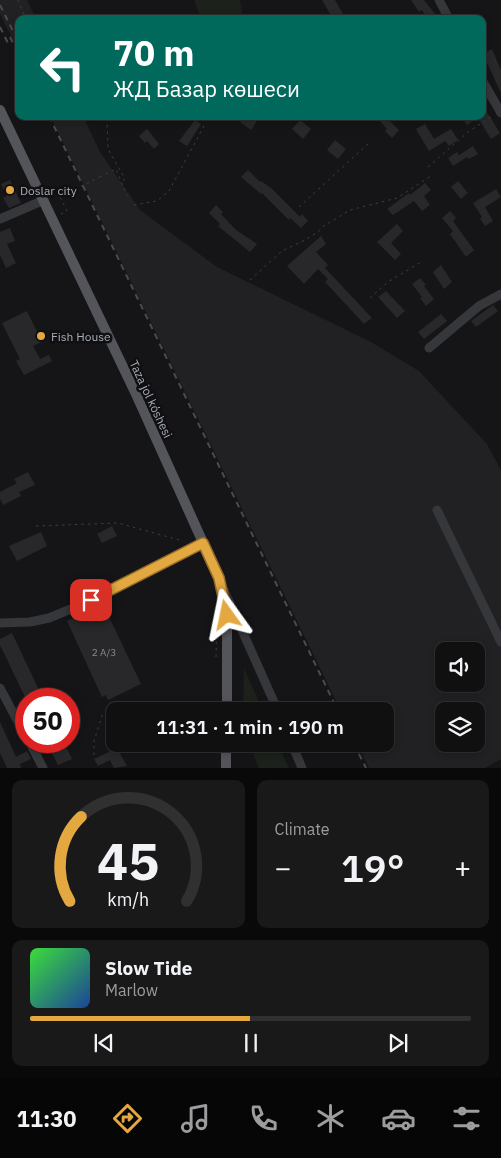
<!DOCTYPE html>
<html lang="en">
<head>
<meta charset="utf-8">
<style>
	:root { --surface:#101011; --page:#19191a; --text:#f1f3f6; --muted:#9c9d9f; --line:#303031; --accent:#e4a840 }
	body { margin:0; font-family:"IBM Plex Sans",sans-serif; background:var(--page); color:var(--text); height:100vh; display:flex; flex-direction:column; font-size:19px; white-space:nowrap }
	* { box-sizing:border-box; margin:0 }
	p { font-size:16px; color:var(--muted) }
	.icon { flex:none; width:28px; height:28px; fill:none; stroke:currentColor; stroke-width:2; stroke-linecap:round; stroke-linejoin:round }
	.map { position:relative; height:768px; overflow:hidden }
	.side { display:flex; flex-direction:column; gap:12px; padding:12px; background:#090909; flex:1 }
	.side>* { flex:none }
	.top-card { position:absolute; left:15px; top:15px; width:471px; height:105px; border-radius:10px; box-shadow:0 2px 8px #0003,0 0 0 1px var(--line); background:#00695c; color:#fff; overflow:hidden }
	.fabs { position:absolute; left:435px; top:642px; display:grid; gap:10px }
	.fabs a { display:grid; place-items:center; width:50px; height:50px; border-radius:10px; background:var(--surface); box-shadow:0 2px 8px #0003,0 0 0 1px var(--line); font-size:25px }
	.speed { position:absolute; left:15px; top:688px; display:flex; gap:10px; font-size:25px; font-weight:700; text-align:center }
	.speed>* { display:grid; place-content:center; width:65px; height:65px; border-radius:50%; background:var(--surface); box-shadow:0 2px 8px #0003,0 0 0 1px var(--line); line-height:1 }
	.speed .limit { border:8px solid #d22; background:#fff; color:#111 }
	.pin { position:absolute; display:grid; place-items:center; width:42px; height:42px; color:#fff; margin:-21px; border-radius:10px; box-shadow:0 2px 8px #0006 }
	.me { position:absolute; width:55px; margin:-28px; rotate:348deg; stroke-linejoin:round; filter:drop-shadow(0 0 4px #0008) }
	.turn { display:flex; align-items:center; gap:18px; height:105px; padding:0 15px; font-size:22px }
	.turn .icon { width:65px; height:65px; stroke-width:2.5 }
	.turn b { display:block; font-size:35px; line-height:42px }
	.big { font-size:38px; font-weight:600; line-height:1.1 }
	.side .tile { flex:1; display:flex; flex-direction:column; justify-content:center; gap:8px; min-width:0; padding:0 18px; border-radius:10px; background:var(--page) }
	.side .dial { align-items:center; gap:0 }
	.dial svg { height:130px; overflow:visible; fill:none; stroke:var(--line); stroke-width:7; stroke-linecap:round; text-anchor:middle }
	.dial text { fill:var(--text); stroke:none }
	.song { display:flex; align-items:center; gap:15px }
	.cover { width:60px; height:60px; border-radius:8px; background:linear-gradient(135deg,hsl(120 70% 55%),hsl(220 70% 35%)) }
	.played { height:5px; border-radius:2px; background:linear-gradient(90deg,var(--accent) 50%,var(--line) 50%) }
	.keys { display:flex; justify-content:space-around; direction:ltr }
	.heat { display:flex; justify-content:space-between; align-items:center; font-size:28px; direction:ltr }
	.side .tiles { flex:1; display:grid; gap:12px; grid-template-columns:1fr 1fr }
	.tile:last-child { grid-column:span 2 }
	.trip { position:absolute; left:106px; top:702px; width:288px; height:50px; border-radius:10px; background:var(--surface); box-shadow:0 2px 8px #0003,0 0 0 1px var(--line); font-weight:600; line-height:50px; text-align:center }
	.tabs { display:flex; height:80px; justify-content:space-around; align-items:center; background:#060607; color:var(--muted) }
	.tabs .icon { width:35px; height:35px }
	.tabs .selected { color:var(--accent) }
	.tabs b { font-size:22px; color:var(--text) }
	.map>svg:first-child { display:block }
	.built { fill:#212124; fill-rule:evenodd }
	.green { fill:#1c211c }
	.building { fill:#28282b }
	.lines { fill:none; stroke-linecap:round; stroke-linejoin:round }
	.path { stroke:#3d3e42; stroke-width:1; stroke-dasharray:2.5 4; stroke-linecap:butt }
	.minor { stroke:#36373b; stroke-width:9 }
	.major { stroke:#53555a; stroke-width:10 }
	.rail { stroke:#4a4b50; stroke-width:2; stroke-dasharray:6 5; stroke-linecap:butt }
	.path-bridge { stroke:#3d3e42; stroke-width:1; stroke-dasharray:2.5 4; stroke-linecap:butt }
	.route-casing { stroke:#946d2a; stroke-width:12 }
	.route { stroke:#e4a840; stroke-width:9 }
	.poi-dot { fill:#e4a840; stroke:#101012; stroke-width:2 }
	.labels { text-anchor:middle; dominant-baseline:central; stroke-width:5; stroke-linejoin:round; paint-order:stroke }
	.number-label { font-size:10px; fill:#878b92 }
	.poi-label { font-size:12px; fill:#a8adb6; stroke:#101012; text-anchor:start }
	.street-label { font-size:12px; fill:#a8adb6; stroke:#101012 }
</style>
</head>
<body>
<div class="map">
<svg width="501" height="768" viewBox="0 0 501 768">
	<rect width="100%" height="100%" fill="#151517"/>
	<path class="built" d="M 0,0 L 27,0 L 36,19 L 19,19 L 19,52 L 0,14 Z
		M 50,116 L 83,116 L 100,152 L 140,210 L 217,267 L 371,342 L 419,371 L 487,444 L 501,470 L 501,759 L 485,768 L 369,768 L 357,744 L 385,744 L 385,711 L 341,711 ZM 444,651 L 476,651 L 476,684 L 444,684 ZM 444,711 L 476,711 L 476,744 L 444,744 Z"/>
	<path class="green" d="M 194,0 L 240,0 L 243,19 L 227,17 L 201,19 Z
		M 244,668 L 263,711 L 243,711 Z
		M 249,744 L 278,744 L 289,768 L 259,768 Z"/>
	<path class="building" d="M 322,0 L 335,0 L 346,19 L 333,19 Z
		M 411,0 L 424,0 L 439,19 L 427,19 L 422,10 L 419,12 Z
		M 492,49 L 501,70 L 501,93 L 483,54 Z
		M 482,104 L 500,133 L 491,139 L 478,118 L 467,125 L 461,116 L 482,116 Z
		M 232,116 L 250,116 L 257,121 L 251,130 Z
		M 381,116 L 390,116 L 392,120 L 390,121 L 399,130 L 392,138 L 385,131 L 387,129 L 378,119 Z
		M 195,120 L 201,124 L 187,146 L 179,141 Z
		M 300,120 L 311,129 L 303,139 L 292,129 Z
		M 425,124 L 434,139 L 451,129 L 458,140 L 449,146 L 445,141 L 429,151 L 416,129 Z
		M 147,129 L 159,144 L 154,149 L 147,141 L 145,143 L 139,136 Z
		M 335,140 L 346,149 L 338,159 L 327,150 Z
		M 473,146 L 478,154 L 469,159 L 467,157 L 453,166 L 448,158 L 457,152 L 459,155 Z
		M 248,170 L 260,182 L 261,181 L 271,188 L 300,217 L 302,214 L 308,221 L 301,228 L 290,218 L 289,220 L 262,193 L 261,194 L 241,177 Z
		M 10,180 L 21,203 L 9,208 L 3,198 L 7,196 L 1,184 Z
		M 458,181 L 468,193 L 461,199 L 451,187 Z
		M 425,183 L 431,190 L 424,196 L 430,205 L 422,211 L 414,201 L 393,215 L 387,209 L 409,193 L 410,195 Z
		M 496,189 L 501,197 L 485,207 L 493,221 L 485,226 L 480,219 L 482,217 L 473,203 Z
		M 216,205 L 223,212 L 221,214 L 236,230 L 257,244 L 250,252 L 218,226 L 220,224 L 209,213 Z
		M 450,211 L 456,218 L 453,221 L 474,250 L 466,257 L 450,234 L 453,231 L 442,218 Z
		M 397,224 L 403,231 L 391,243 L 401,254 L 395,260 L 377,242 Z
		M 10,228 L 15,241 L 7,244 L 16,263 L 6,268 L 0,255 L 0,232 Z
		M 321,236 L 326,244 L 316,252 L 328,265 L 325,268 L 372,318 L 364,324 L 325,282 L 328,279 L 318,269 L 304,284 L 287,266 Z
		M 441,265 L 452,282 L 444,289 L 433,272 Z
		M 420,278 L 426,285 L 424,286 L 434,299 L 426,306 L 420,298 L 422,297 L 412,284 Z
		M 386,291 L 405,311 L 397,318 L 378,297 Z
		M 493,305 L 498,311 L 476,327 L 471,321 Z
		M 27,311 L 42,342 L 33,346 L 40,359 L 49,355 L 52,361 L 24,375 L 16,361 L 20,359 L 2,323 Z
		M 441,314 L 447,321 L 424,339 L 418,332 Z
		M 28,472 L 35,485 L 19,492 L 21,496 L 3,505 L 0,499 L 0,492 L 17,483 L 14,479 Z
		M 112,526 L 117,536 L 102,543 L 97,534 Z
		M 41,532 L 47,546 L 17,561 L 9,546 Z
		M 103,604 L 141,684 L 108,700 L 106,695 L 102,697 L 67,621 Z
		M 12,633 L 39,690 L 25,697 L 0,645 L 0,639 Z
		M 0,722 L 16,757 L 27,751 L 31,759 L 20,764 L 21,768 L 7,768 L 0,753 Z
		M 46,741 L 63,741 L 72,759 L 58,765 Z
		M 117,748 L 127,766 L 114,768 L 110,760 L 98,766 L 94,759 Z"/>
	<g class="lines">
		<path class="path" d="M 18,0 L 26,19
			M 104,116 L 107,119
			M 114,116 L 107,120 L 108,149 L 125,179 L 122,181
			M 428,167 L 468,132 L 494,115
			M 100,177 L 116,169 L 127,196
			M 134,205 L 157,201 L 169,191 L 205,124
			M 299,207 L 369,143
			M 61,214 L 67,211 L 60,197 L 75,189
			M 250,280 L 282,251 L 305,240 L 318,232 L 322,227 L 350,210 L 397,198 L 431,176
			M 370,298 L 388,282 L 421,262
			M 36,526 L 118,523 L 183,541
			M 216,657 L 217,610
			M 94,755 L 94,741 L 103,713"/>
		<path class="minor" d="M 439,0 L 449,19
			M 482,80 L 501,113
			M 0,219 L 44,200
			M 429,348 L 479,306 L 501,294
			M 437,510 L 501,642
			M 224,590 L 278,711
			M 0,623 L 30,622 L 49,618 L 78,606 L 203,543
			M 0,688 L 26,737
			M 29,741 L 43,768
			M 292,744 L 302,768"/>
		<path class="major" d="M 0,110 L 135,392 L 219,578 L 227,615 L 227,711
			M 226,768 L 226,744"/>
		<path class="rail" d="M 0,5 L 19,43
			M 0,27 L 9,45
			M 10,37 L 19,55
			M 49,116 L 338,711
			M 354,744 L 366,768"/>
		<path class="path-bridge" d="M 75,189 L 100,177"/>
	</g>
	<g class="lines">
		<defs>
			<path id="route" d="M 91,600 L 203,543 L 219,578 L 227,615"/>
		</defs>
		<use href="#route" class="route-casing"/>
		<use href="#route" class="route"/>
	</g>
	<g class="poi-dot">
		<circle cx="10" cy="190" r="5"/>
		<circle cx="41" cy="336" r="5"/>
	</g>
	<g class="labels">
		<g class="number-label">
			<text x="104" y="652">2 А/3</text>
		</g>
		<g class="poi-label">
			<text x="20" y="190">Doslar city</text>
			<text x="51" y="336">Fish House</text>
		</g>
		<g class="street-label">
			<text transform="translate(151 399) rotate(65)">Taza jol kóshesi</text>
		</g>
	</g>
</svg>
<div class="fabs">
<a><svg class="icon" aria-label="sound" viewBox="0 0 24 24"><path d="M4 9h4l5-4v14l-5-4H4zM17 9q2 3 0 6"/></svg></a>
<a><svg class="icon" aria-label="layers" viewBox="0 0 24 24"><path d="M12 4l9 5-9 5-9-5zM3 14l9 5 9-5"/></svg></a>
</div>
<div class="speed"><div class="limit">50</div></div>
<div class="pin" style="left:91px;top:600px;background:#d93025"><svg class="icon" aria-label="arrive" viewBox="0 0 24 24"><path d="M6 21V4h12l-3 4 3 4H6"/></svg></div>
<svg class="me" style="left:227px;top:615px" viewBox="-20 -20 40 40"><path d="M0-17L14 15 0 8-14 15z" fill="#e4a840" stroke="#fff" stroke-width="4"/></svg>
<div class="trip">11:31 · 1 min · 190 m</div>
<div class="top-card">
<div class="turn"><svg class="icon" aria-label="left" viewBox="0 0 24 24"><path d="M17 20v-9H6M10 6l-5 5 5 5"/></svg><div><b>70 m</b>ЖД Базар көшеси</div></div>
</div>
</div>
<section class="side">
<div class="tiles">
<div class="tile dial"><svg viewBox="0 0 100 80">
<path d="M14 69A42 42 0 1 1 86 69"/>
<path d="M14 69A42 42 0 0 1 21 17" stroke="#e4a840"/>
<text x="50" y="56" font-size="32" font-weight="700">45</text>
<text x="50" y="72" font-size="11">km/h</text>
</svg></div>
<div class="tile"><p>Climate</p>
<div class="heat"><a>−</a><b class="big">19°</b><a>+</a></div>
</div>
<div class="tile">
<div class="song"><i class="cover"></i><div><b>Slow Tide</b><p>Marlow</p></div></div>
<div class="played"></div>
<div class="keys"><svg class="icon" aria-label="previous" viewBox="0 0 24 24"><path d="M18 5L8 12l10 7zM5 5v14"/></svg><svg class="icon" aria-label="pause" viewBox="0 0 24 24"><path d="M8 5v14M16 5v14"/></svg><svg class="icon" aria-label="next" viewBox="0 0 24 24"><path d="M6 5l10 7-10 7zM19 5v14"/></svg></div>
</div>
</div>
</section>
<nav class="tabs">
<b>11:30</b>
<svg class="icon selected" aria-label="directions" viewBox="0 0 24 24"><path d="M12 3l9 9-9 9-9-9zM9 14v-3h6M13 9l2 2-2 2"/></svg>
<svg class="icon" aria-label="music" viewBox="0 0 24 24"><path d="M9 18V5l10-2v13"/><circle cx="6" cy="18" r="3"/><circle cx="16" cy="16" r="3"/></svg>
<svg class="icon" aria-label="phone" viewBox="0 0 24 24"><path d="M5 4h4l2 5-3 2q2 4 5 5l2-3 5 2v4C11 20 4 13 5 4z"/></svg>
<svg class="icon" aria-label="climate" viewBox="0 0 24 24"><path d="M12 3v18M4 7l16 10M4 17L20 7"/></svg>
<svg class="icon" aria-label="car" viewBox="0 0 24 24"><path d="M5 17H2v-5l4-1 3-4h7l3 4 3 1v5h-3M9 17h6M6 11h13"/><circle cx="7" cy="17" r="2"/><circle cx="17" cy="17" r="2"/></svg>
<svg class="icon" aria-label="filters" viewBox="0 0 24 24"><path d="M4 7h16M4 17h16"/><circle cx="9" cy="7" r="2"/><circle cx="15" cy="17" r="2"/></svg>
</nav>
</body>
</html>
